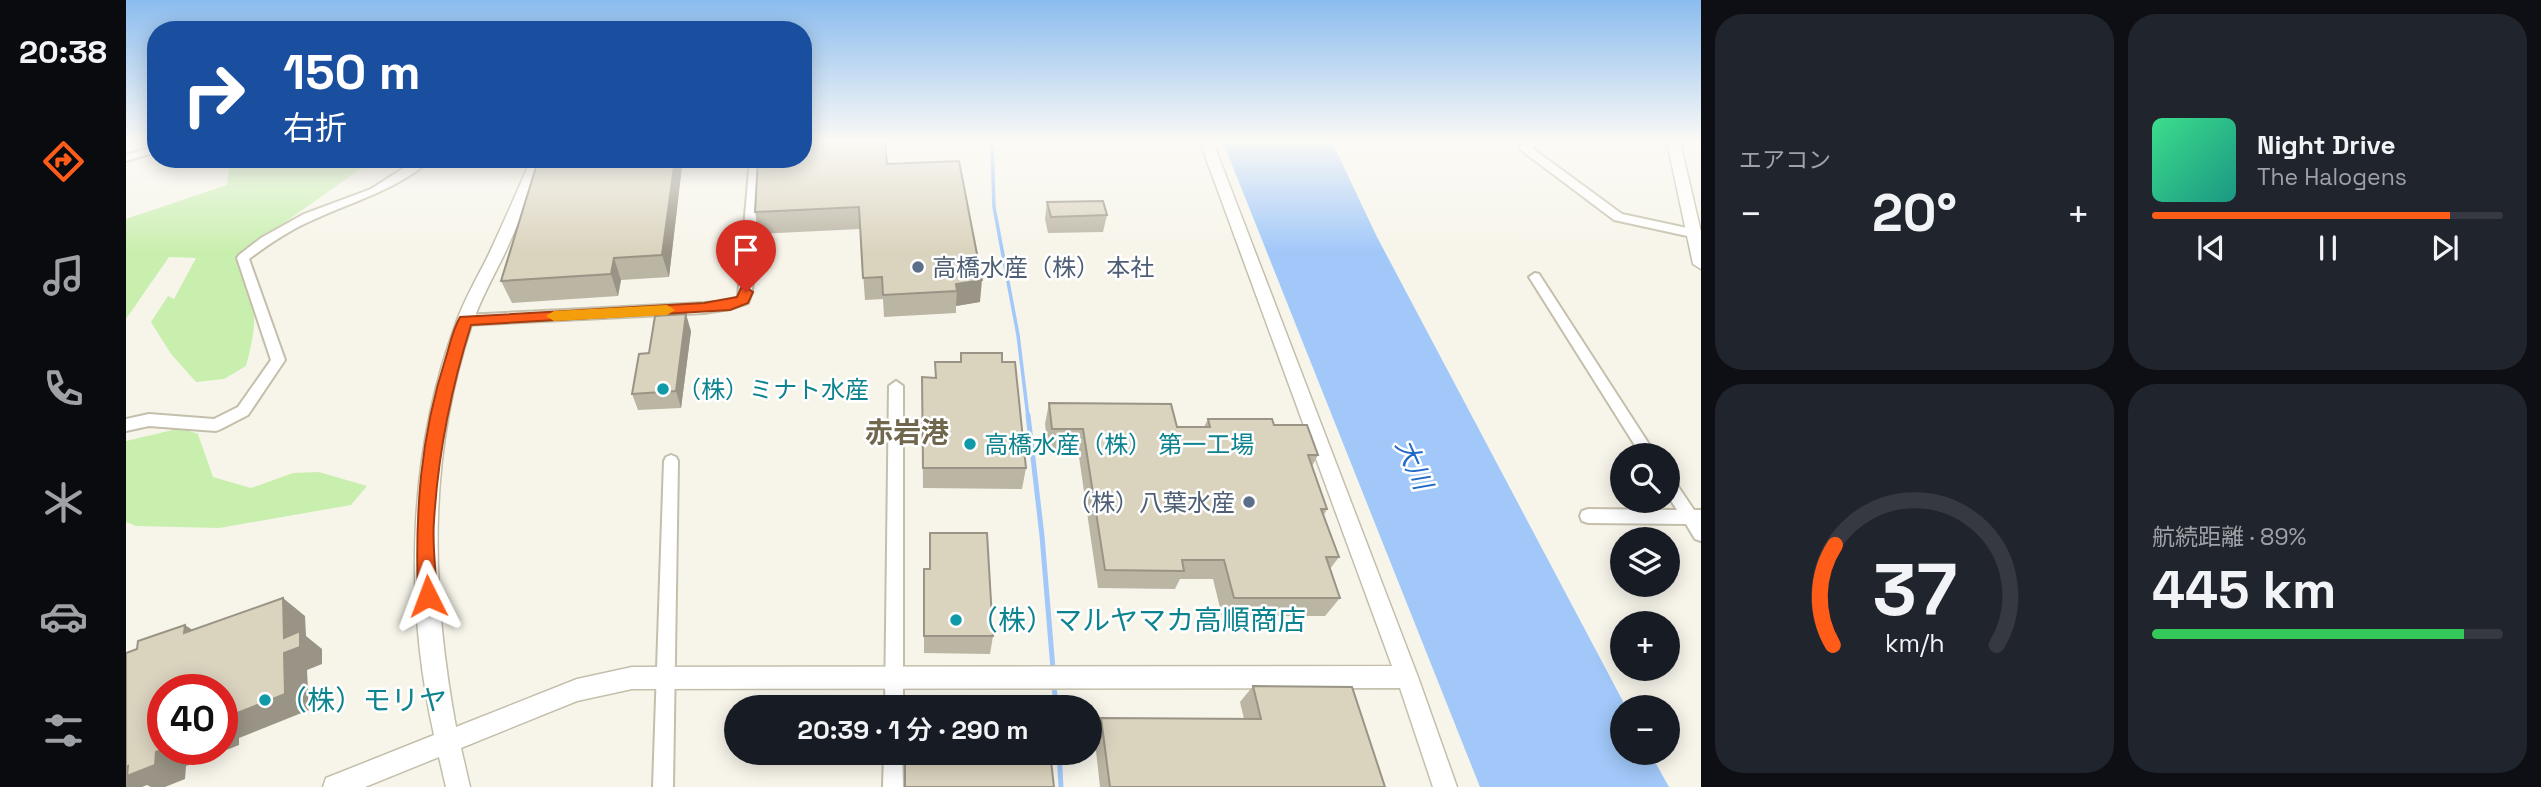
<!DOCTYPE html>
<html lang="ja">
<head>
<meta charset="utf-8">
<style>
	:root { --surface:#171b24; --page:#20242c; --text:#f1f3f6; --muted:#9ea1a6; --line:#363941; --accent:#ff5c19 }
	body { margin:0; font-family:"Space Grotesk","Noto Sans JP",sans-serif; background:var(--page); color:var(--text); height:100vh; display:flex; flex-direction:column; font-size:26px; white-space:nowrap }
	* { box-sizing:border-box; margin:0 }
	p { font-size:23px; color:var(--muted) }
	.icon { flex:none; width:38px; height:38px; fill:none; stroke:currentColor; stroke-width:2; stroke-linecap:round; stroke-linejoin:round }
	.map { position:relative; flex:1; overflow:hidden }
	.drawer { display:flex; flex-direction:column; gap:14px; padding:14px; background:#0d0f14; width:840px }
	.drawer>* { flex:none }
	.top-card { position:absolute; left:21px; top:21px; width:665px; height:147px; border-radius:28px; box-shadow:0 4px 18px #0003; background:#1a4fa0; color:#fff; overflow:hidden }
	.buttons { position:absolute; left:1484px; top:443px; display:grid; gap:14px }
	.buttons a { display:grid; place-items:center; width:70px; height:70px; border-radius:50%; background:var(--surface); box-shadow:0 4px 18px #0003; font-size:35px }
	.speed { position:absolute; left:21px; top:674px; display:flex; gap:14px; font-size:35px; font-weight:700; text-align:center }
	.speed>* { display:grid; place-content:center; width:91px; height:91px; border-radius:50%; background:var(--surface); box-shadow:0 4px 18px #0003; line-height:1 }
	.speed .limit { border:10px solid #d22; background:#fff; color:#111 }
	.pin { position:absolute; display:grid; place-items:center; width:60px; height:60px; color:#fff; margin:-72px -30px; border-radius:50% 50% 50% 0; rotate:-45deg; box-shadow:0 0 7px #0007 }
	.pin .icon { rotate:45deg }
	.me { position:absolute; width:77px; margin:-38px; rotate:357deg; stroke-linejoin:round; filter:drop-shadow(0 0 5px #0008) }
	.turn { display:flex; align-items:center; gap:24px; height:147px; padding:0 21px; font-size:32px }
	.turn .icon { width:91px; height:91px; stroke-width:2.5 }
	.turn b { display:block; font-size:49px; line-height:60px }
	.big { font-size:52px; font-weight:600; line-height:1.1 }
	.drawer .card { flex:1; display:flex; flex-direction:column; justify-content:center; gap:10px; min-width:0; padding:0 24px; border-radius:28px; background:var(--page) }
	.drawer .dial { align-items:center; gap:0 }
	.dial svg { height:182px; overflow:visible; fill:none; stroke:var(--line); stroke-width:7; stroke-linecap:round; text-anchor:middle }
	.dial text { fill:var(--text); stroke:none }
	.song { display:flex; align-items:center; gap:21px }
	.cover { width:84px; height:84px; border-radius:10px; background:linear-gradient(135deg,hsl(150 70% 55%),hsl(170 70% 35%)) }
	.played { height:7px; border-radius:4px; background:linear-gradient(90deg,var(--accent) 85%,var(--line) 85%) }
	.keys { display:flex; justify-content:space-around; direction:ltr }
	.heat { display:flex; justify-content:space-between; align-items:center; font-size:38px; direction:ltr }
	.charge { height:10px; border-radius:5px; background:linear-gradient(90deg,#34c759 89%,var(--line) 0) }
	.drawer .tiles { flex:1; display:grid; gap:14px; grid-template-columns:repeat(2,1fr) }
	.trip { position:absolute; left:598px; top:695px; width:378px; height:70px; border-radius:35px; background:var(--surface); box-shadow:0 4px 18px #0003; font-weight:600; line-height:70px; text-align:center }
	main { display:flex; flex:1; min-height:0 }
	.menu { display:flex; flex-direction:column; width:126px; justify-content:space-around; align-items:center; background:#090b0e; color:var(--muted) }
	.menu .icon { width:49px; height:49px }
	.menu .active { color:var(--accent) }
	.menu b { font-size:32px; color:var(--text) }
	.map>svg:first-child { display:block }
	.green { fill:#c9efaf }
	.water { fill:#a1c8f9 }
	.lines { fill:none; stroke-linecap:round; stroke-linejoin:round }
	.stream-far1 { stroke:#a1c8f9; stroke-width:3.5 }
	.stream { stroke:#a1c8f9; stroke-width:5 }
	.minor-casing { stroke:#c4bfab; stroke-width:4 }
	.tertiary-casing { stroke:#c4bfab; stroke-width:3 }
	.minor { fill:#fff; fill-rule:evenodd }
	.tertiary { fill:#fff; fill-rule:evenodd }
	.wall { fill:#bbb5a3 }
	.shaded-wall { fill:#999485 }
	.building { fill:#dad3be; stroke:#999485; stroke-width:2 }
	.route { fill:#ff5c19; stroke:#a63c10; stroke-width:2 }
	.slow { fill:#f59e0b }
	.service-dot { fill:#5c6f8a; stroke:#fff; stroke-width:2.5 }
	.culture-dot { fill:#0f9aa8; stroke:#fff; stroke-width:2.5 }
	.labels { text-anchor:middle; dominant-baseline:central; stroke-width:5; stroke-linejoin:round; paint-order:stroke }
	.service-label { font-size:24px; fill:#4e5e75; stroke:#fff; text-anchor:start }
	.culture-label { font-size:24px; fill:#0d838f; stroke:#fff; text-anchor:start }
	.water-label { font-size:26px; font-style:italic; fill:#2169c6; stroke:#fff }
	.quarter-label { font-size:28px; font-weight:bold; fill:#70674d; stroke:#fff }
	.near-culture-label { font-size:28px; fill:#0d838f; stroke:#fff; text-anchor:start }
</style>
</head>
<body>
<main>
<nav class="menu">
<b>20:38</b>
<svg class="icon active" aria-label="directions" viewBox="0 0 24 24"><path d="M12 3l9 9-9 9-9-9zM9 14v-3h6M13 9l2 2-2 2"/></svg>
<svg class="icon" aria-label="music" viewBox="0 0 24 24"><path d="M9 18V5l10-2v13"/><circle cx="6" cy="18" r="3"/><circle cx="16" cy="16" r="3"/></svg>
<svg class="icon" aria-label="phone" viewBox="0 0 24 24"><path d="M5 4h4l2 5-3 2q2 4 5 5l2-3 5 2v4C11 20 4 13 5 4z"/></svg>
<svg class="icon" aria-label="climate" viewBox="0 0 24 24"><path d="M12 3v18M4 7l16 10M4 17L20 7"/></svg>
<svg class="icon" aria-label="car" viewBox="0 0 24 24"><path d="M5 17H2v-5l4-1 3-4h7l3 4 3 1v5h-3M9 17h6M6 11h13"/><circle cx="7" cy="17" r="2"/><circle cx="17" cy="17" r="2"/></svg>
<svg class="icon" aria-label="filters" viewBox="0 0 24 24"><path d="M4 7h16M4 17h16"/><circle cx="9" cy="7" r="2"/><circle cx="15" cy="17" r="2"/></svg>
</nav>
<div class="map">
<svg width="1575" height="787" viewBox="0 0 1575 787">
	<rect width="100%" height="100%" fill="#f7f5ea"/>
	<path class="green" d="M 122,159 L 239,159 L 237,167 L 134,240 L 120,269 C 131,309 131,326 120,366 L 98,379 L 70,382 L 45,354 L 25,322 L 42,296 L 48,299 L 70,258 L 43,257 L 0,319 L 0,219 L 101,185 L 103,168 Z
		M 55,428 L 72,434 L 87,477 L 125,488 L 167,473 L 193,472 L 241,486 L 225,505 L 93,528 L 10,526 L 0,522 L 0,441 Z"/>
	<path class="water" d="M 1097,142 L 1206,142 L 1251,237 L 1500,707 L 1496,707 L 1496,752 L 1524,753 L 1543,787 L 1354,787 Z"/>
	<g class="lines">
		<path class="stream-far1" d="M 866,143 L 868,207 L 892,335 L 902,417"/>
		<path class="stream" d="M 902,415 L 916,536 L 927,669
			M 928,685 L 930,707
			M 933,752 L 935,787"/>
		<defs>
			<path id="minor" d="M 1400,142 L 1411,142 L 1406,148 L 1496,214 L 1575,231 L 1575,239 L 1488,220 L 1395,150 L 1394,148 Z
				M 30,146 L 30,152 L 0,161 L 0,155 Z
				M 292,159 L 305,159 C 273,189 228,201 189,219 C 165,229 143,244 123,259 L 159,360 L 122,415 L 95,429 L 90,431 L 23,426 L 0,431 L 0,419 L 23,414 L 88,419 L 112,407 L 145,360 L 111,258 L 113,255 L 135,238 L 178,214 L 245,189 Z
				M 624,159 L 634,159 L 626,292 L 622,303 L 604,309 L 578,313 L 339,325 L 332,320 L 339,315 L 578,303 L 602,301 L 612,297 Z
				M 1409,273 L 1413,274 L 1530,455 L 1515,455 L 1403,277 Z
				M 770,381 L 777,386 L 777,707 L 759,707 L 763,386 Z
				M 545,455 L 550,457 L 552,461 L 547,787 L 527,787 L 538,461 L 540,457 Z
				M 1542,477 L 1547,479 L 1568,510 L 1575,510 L 1575,541 L 1569,539 L 1560,524 L 1462,523 L 1456,521 L 1454,516 L 1456,511 L 1462,509 L 1551,510 L 1542,496 Z
				M 758,752 L 776,752 L 777,787 L 757,787 Z"/>
			<path id="tertiary" d="M 1074,142 L 1087,142 L 1292,677 L 1331,787 L 1307,787 L 1274,688 L 506,689 L 451,701 L 335,748 L 344,787 L 320,787 L 313,757 L 239,787 L 197,787 L 200,778 L 308,735 C 278,600 282,453 330,323 C 338,300 351,278 362,256 C 377,224 391,192 405,159 L 419,159 C 405,192 392,225 377,257 C 366,279 354,301 346,324 C 301,457 305,591 330,727 L 451,679 L 506,667 L 1266,666 Z
				M 1541,142 L 1554,142 L 1575,232 L 1575,269 L 1567,264 Z"/>
		</defs>
		<use href="#minor" class="minor-casing"/>
		<use href="#tertiary" class="tertiary-casing"/>
		<use href="#minor" class="minor"/>
		<use href="#tertiary" class="tertiary"/>
	</g>
	<path class="wall" d="M 472,159 L 555,159 L 556,166 L 543,277 L 495,280 L 492,296 L 386,303 L 375,281 L 471,163 Z
		M 761,164 L 854,302 L 830,306 L 830,313 L 758,317 L 757,299 L 739,300 L 734,229 L 633,234 L 629,212 Z
		M 921,202 L 981,215 L 977,232 L 922,233 L 919,219 Z
		M 565,331 L 555,408 L 512,410 L 506,394 L 523,353 Z
		M 835,353 L 876,362 L 900,468 L 896,489 L 797,488 L 796,377 L 809,378 L 809,362 L 834,362 Z
		M 923,403 L 1051,427 L 1078,427 L 1082,419 L 1148,425 L 1192,455 L 1186,466 L 1201,509 L 1198,515 L 1213,557 L 1204,569 L 1214,598 L 1199,616 L 1096,616 L 1087,579 L 1054,579 L 1049,589 L 972,588 L 952,450 L 922,450 L 919,424 Z
		M 804,533 L 867,636 L 864,654 L 798,653 L 798,569 L 803,569 Z
		M 1127,686 L 1259,787 L 974,787 L 968,733 L 975,718 L 1118,719 L 1114,702 Z"/>
	<path class="shaded-wall" d="M 549,159 L 555,159 L 556,166 L 543,277 L 536,255 Z
		M 488,258 L 495,280 L 492,296 L 485,274 Z
		M 856,280 L 854,302 L 830,306 L 831,291 L 830,284 Z
		M 560,314 L 565,331 L 555,408 L 550,391 Z
		M 157,598 L 179,616 L 180,636 L 196,649 L 196,664 L 181,670 L 183,710 L 113,738 L 113,745 L 60,766 L 59,779 L 39,787 L 25,787 L 21,785 L 16,787 L 0,787 L 0,767 L 30,752 L 38,749 L 96,749 L 96,719 L 158,638 Z
		M 59,625 L 85,642 L 58,633 Z"/>
	<path class="building" d="M 677,142 L 759,142 L 761,164 L 833,161 L 856,280 L 830,284 L 831,291 L 757,295 L 756,277 L 737,278 L 733,207 L 629,212 L 632,159 L 677,159 Z
		M 472,159 L 549,159 L 536,255 L 488,258 L 485,274 L 375,281 L 410,167 L 471,163 Z
		M 977,201 L 981,215 L 925,217 L 921,202 Z
		M 560,314 L 550,391 L 506,394 L 513,354 L 523,353 L 529,316 Z
		M 835,353 L 876,353 L 876,362 L 889,362 L 900,468 L 797,468 L 796,377 L 810,378 L 809,362 L 835,362 Z
		M 923,403 L 1045,404 L 1051,427 L 1084,427 L 1082,419 L 1146,419 L 1148,425 L 1181,425 L 1192,455 L 1182,455 L 1201,509 L 1195,509 L 1213,557 L 1200,557 L 1214,598 L 1108,598 L 1098,560 L 1056,560 L 1058,571 L 979,570 L 957,429 L 926,429 Z
		M 804,533 L 861,533 L 867,636 L 798,636 L 798,569 L 804,569 Z
		M 157,598 L 158,638 L 174,631 L 174,647 L 158,653 L 159,694 L 96,719 L 96,690 L 37,690 L 37,749 L 38,749 L 30,752 L 29,765 L 1,776 L 2,766 L 0,767 L 0,653 L 11,649 L 12,641 L 59,625 L 58,633 Z
		M 1127,686 L 1226,687 L 1259,787 L 984,787 L 975,718 L 1135,719 Z
		M 779,752 L 924,752 L 928,787 L 779,787 Z"/>
	<linearGradient id="sky" x2="0" y2="1"><stop stop-color="#8bbcef"/><stop offset="0.56" stop-color="#fbfaf6"/><stop offset="1" stop-color="#fbfaf6" stop-opacity="0"/></linearGradient>
	<rect width="1575" height="252" fill="url(#sky)"/>
	<path class="route" d="M 620,287 L 627,292 L 622,303 L 604,310 L 345,325 C 325,389 312,454 308,521 C 306,545 310,571 311,596 L 308,602 L 302,605 L 295,602 L 292,596 C 289,513 294,437 320,357 C 324,344 327,329 334,317 L 578,303 L 611,297 L 615,288 Z"/>
	<path class="slow" d="M 541,305 L 549,310 L 541,315 L 428,321 L 420,316 L 428,311 Z"/>
	<g class="service-dot">
		<circle cx="792" cy="267" r="7"/>
		<circle cx="1123" cy="502" r="7"/>
	</g>
	<g class="culture-dot">
		<circle cx="537" cy="389" r="7"/>
		<circle cx="844" cy="444" r="7"/>
		<circle cx="830" cy="620" r="7"/>
		<circle cx="139" cy="700" r="7"/>
	</g>
	<g class="labels">
		<g class="service-label">
			<text x="806" y="267">高橋水産（株） 本社</text>
			<text x="1109" y="502" text-anchor="end">（株）八葉水産</text>
		</g>
		<g class="culture-label">
			<text x="551" y="389">（株）ミナト水産</text>
			<text x="858" y="444">高橋水産（株） 第一工場</text>
		</g>
		<g class="water-label">
			<text transform="translate(1288 464) rotate(66)">大川</text>
		</g>
		<g class="quarter-label">
			<text x="781" y="432">赤岩港</text>
		</g>
		<g class="near-culture-label">
			<text x="844" y="620">（株）マルヤマカ高順商店</text>
			<text x="153" y="700">（株）モリヤ</text>
		</g>
	</g>
</svg>
<div class="buttons">
<a><svg class="icon" aria-label="search" viewBox="0 0 24 24"><circle cx="10" cy="10" r="6"/><path d="M15 15l6 6"/></svg></a>
<a><svg class="icon" aria-label="layers" viewBox="0 0 24 24"><path d="M12 4l9 5-9 5-9-5zM3 14l9 5 9-5"/></svg></a>
<a>+</a>
<a>−</a>
</div>
<div class="speed"><div class="limit">40</div></div>
<div class="pin" style="left:620px;top:292px;background:#d93025"><svg class="icon" aria-label="arrive" viewBox="0 0 24 24"><path d="M6 21V4h12l-3 4 3 4H6"/></svg></div>
<svg class="me" style="left:302px;top:596px" viewBox="-20 -20 40 40"><path d="M0-17L14 15 0 8-14 15z" fill="#ff5c19" stroke="#fff" stroke-width="4"/></svg>
<div class="trip">20:39 · 1 分 · 290 m</div>
<div class="top-card">
<div class="turn"><svg class="icon" aria-label="right" viewBox="0 0 24 24"><path d="M7 20v-9h11M14 6l5 5-5 5"/></svg><div><b>150 m</b>右折</div></div>
</div>
</div>
<section class="drawer">
<div class="tiles">
<div class="card"><p>エアコン</p>
<div class="heat"><a>−</a><b class="big">20°</b><a>+</a></div>
</div>
<div class="card">
<div class="song"><i class="cover"></i><div><b>Night Drive</b><p>The Halogens</p></div></div>
<div class="played"></div>
<div class="keys"><svg class="icon" aria-label="previous" viewBox="0 0 24 24"><path d="M18 5L8 12l10 7zM5 5v14"/></svg><svg class="icon" aria-label="pause" viewBox="0 0 24 24"><path d="M8 5v14M16 5v14"/></svg><svg class="icon" aria-label="next" viewBox="0 0 24 24"><path d="M6 5l10 7-10 7zM19 5v14"/></svg></div>
</div>
<div class="card dial"><svg viewBox="0 0 100 80">
<path d="M14 69A42 42 0 1 1 86 69"/>
<path d="M14 69A42 42 0 0 1 15 25" stroke="#ff5c19"/>
<text x="50" y="56" font-size="32" font-weight="700">37</text>
<text x="50" y="72" font-size="11">km/h</text>
</svg></div>
<div class="card"><p>航続距離 · 89%</p><b class="big">445 km</b><div class="charge"></div></div>
</div>
</section>
</main>
</body>
</html>
